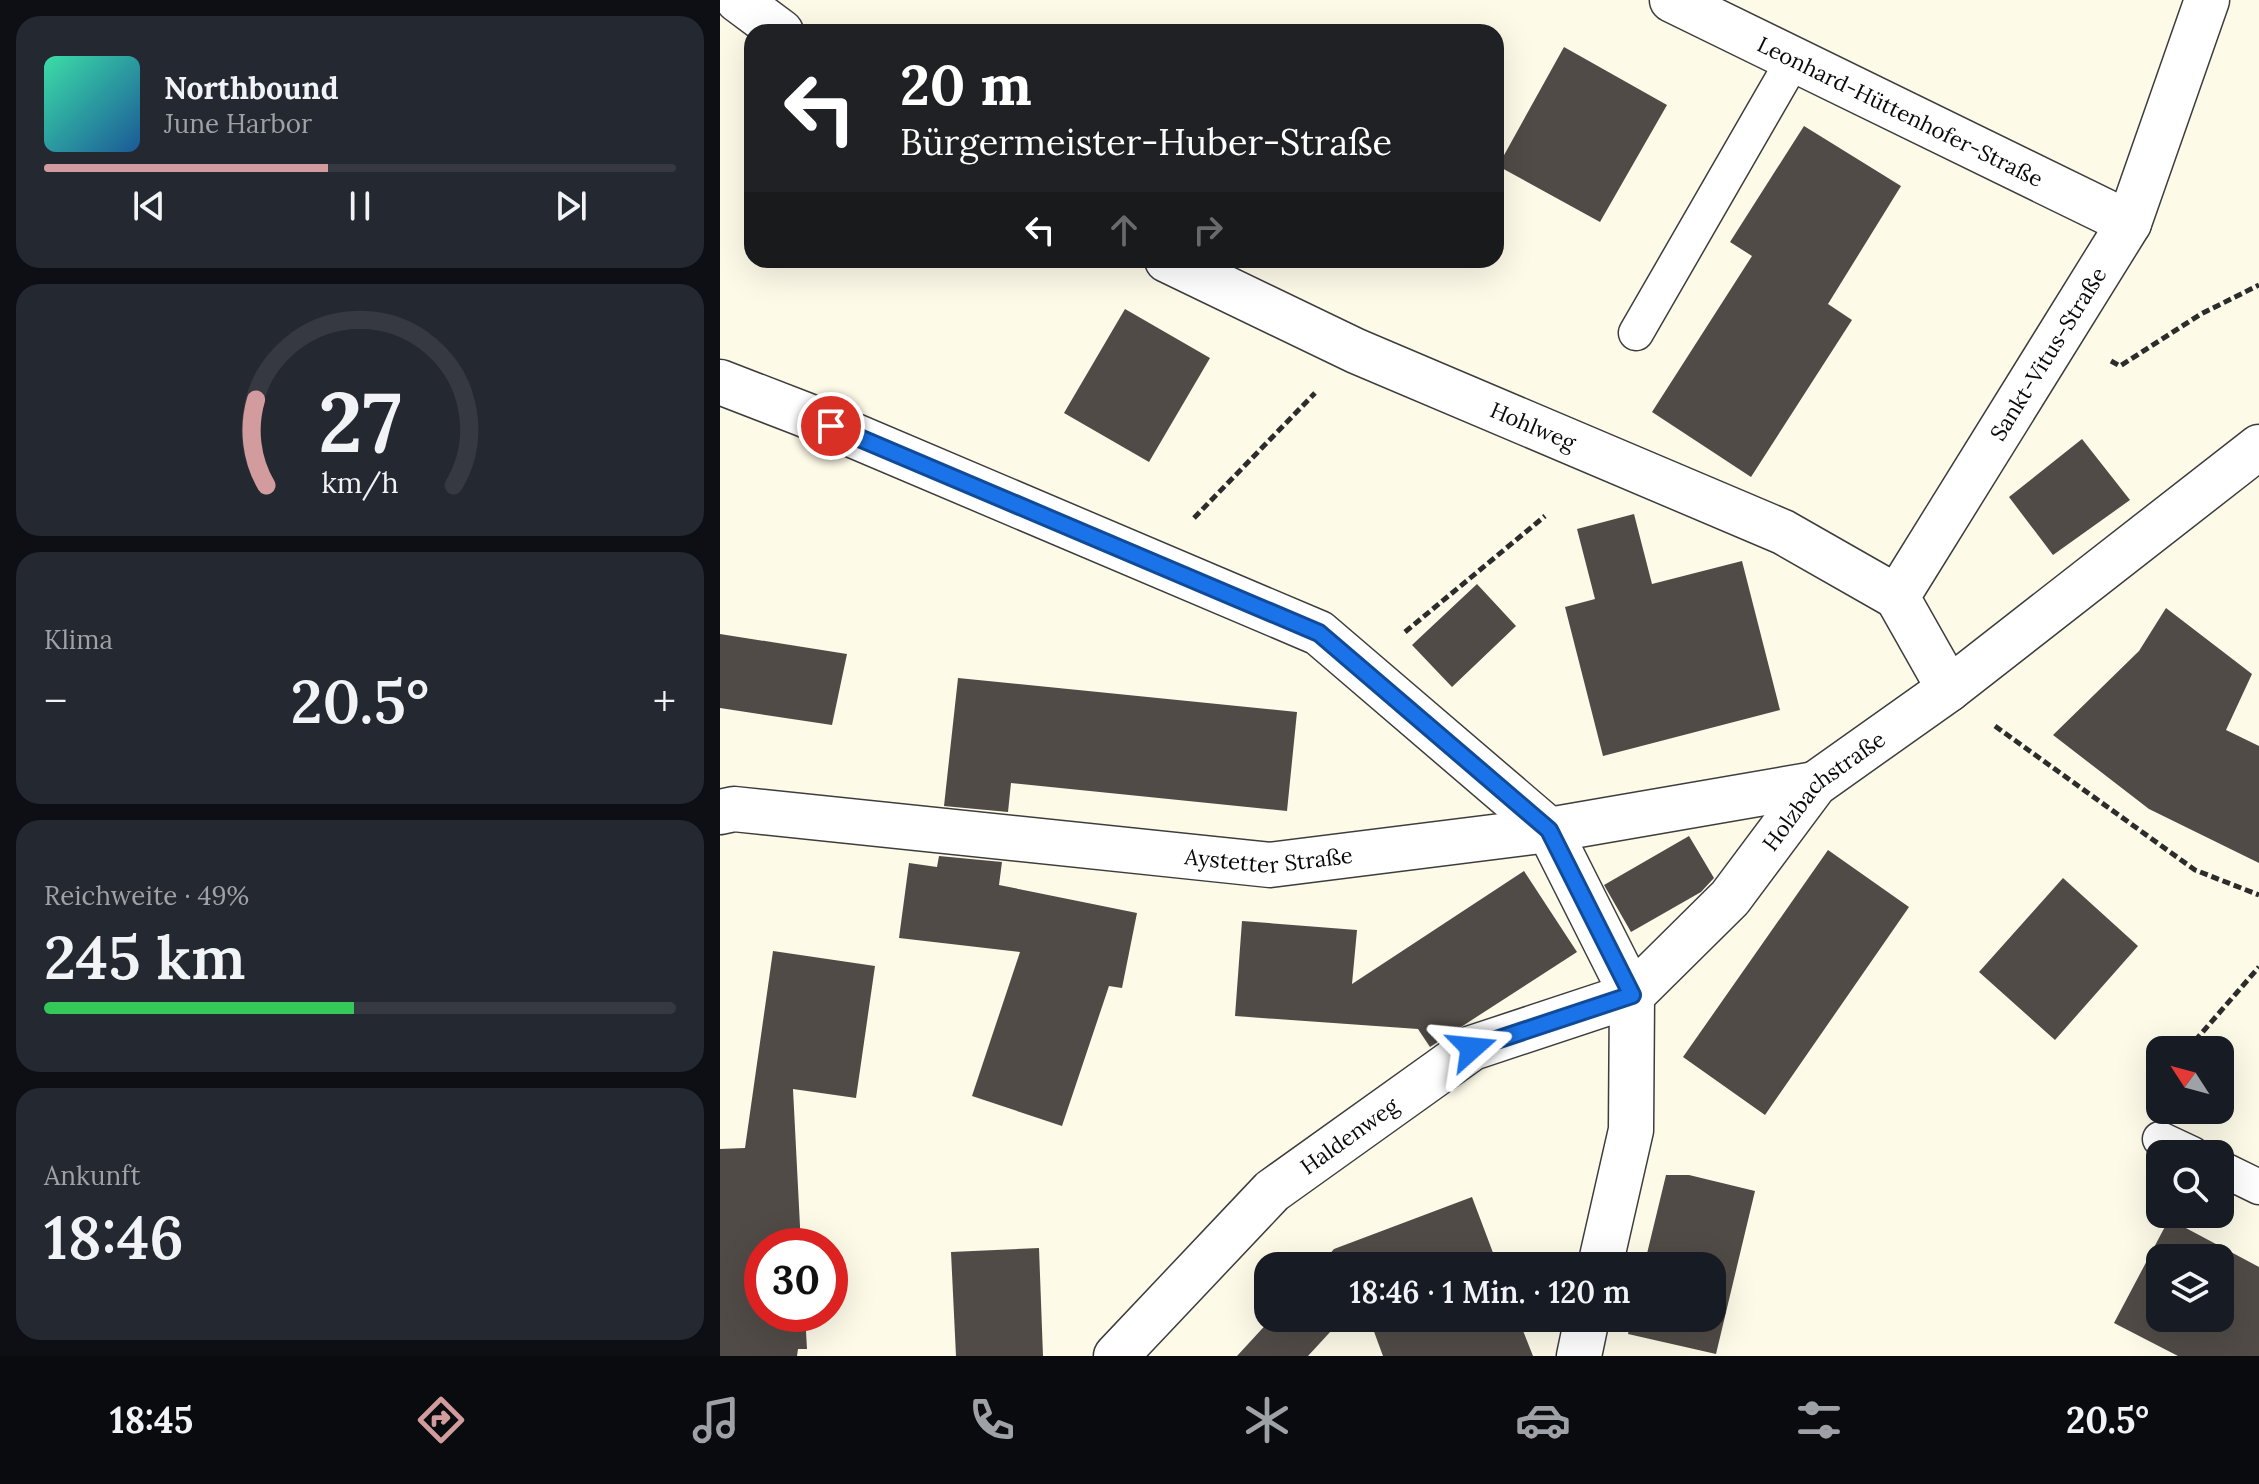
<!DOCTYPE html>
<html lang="de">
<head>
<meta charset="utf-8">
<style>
	:root { --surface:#171b24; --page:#242831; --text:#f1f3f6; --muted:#9ea1a6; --line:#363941; --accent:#d29b9d }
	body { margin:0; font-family:Lora,serif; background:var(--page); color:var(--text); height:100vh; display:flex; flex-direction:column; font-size:30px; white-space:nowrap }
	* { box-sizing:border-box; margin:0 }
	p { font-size:26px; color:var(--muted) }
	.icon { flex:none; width:44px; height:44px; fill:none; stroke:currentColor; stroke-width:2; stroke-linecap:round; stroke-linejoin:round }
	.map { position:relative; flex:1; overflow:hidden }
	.side { display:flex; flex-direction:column; gap:16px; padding:16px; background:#0d0f14; width:720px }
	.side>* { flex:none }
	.guide { position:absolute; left:24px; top:24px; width:760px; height:244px; border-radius:24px; box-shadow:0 8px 32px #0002; background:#202124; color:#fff; overflow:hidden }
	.needle { width:52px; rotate:306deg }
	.buttons { position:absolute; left:1426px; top:1036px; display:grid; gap:16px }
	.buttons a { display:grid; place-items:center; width:88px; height:88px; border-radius:16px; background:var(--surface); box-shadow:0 8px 32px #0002; font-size:40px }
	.speed { position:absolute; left:24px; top:1228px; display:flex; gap:16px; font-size:40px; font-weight:700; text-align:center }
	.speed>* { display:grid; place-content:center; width:104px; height:104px; border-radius:50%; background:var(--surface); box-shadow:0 8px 32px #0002; line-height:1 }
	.speed .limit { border:12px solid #d22; background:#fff; color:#111 }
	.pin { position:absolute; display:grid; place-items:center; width:68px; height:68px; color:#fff; margin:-34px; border:4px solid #fff; border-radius:50%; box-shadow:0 2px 8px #0007 }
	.me { position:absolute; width:88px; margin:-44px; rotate:72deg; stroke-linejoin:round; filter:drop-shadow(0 0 6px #0008) }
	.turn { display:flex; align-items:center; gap:28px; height:168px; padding:0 24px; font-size:36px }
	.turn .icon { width:104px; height:104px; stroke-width:2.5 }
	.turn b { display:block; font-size:56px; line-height:68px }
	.lanes { display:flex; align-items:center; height:76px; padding:0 24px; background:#0003; justify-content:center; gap:40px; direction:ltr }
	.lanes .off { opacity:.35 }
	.big { font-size:60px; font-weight:600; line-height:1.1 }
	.side .widget { flex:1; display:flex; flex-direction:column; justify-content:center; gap:12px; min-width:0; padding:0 28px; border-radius:24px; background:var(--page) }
	.side .dial { align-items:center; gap:0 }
	.dial svg { height:208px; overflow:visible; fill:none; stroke:var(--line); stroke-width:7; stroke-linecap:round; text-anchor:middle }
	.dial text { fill:var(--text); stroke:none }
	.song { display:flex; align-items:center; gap:24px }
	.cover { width:96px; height:96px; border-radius:12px; background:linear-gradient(135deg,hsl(160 70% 55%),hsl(210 70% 35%)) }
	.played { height:8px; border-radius:4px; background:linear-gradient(90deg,var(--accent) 45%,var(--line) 45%) }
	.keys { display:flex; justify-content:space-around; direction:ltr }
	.heat { display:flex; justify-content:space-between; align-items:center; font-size:44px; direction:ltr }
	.charge { height:12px; border-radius:6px; background:linear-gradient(90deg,#34c759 49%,var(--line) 0) }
	.trip { position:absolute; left:534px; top:1252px; width:472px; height:80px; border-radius:24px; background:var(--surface); box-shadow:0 8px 32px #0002; font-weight:600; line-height:80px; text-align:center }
	.menu { display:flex; height:128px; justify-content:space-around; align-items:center; background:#090b0e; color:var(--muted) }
	.menu .icon { width:56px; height:56px }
	.menu .on { color:var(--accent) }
	.menu b { font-size:36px; color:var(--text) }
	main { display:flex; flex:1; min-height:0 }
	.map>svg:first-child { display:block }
	.building { fill:#514b47; fill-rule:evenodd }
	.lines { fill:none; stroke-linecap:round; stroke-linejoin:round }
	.lane-casing { stroke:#3d3d3d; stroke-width:37 }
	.street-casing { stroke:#3d3d3d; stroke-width:47 }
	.path { stroke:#2c2c2c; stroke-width:5; stroke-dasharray:8 4; stroke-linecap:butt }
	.lane { stroke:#fff; stroke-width:34 }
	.street { stroke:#fff; stroke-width:44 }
	.route-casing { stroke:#114b97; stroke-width:20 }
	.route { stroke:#1a73e8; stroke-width:14 }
	.labels { text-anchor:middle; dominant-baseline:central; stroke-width:8; stroke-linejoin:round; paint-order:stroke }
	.street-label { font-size:22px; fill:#0a0a0a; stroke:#fff }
</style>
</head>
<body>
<main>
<section class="side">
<div class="widget">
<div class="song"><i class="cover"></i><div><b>Northbound</b><p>June Harbor</p></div></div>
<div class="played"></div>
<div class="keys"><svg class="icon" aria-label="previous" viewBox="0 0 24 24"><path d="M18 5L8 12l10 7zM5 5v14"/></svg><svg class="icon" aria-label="pause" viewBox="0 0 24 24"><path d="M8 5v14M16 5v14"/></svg><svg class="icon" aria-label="next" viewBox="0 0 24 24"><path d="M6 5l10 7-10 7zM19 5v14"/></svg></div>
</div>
<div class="widget dial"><svg viewBox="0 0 100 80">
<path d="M14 69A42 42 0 1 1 86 69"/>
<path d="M14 69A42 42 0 0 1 10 36" stroke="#d29b9d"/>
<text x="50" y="56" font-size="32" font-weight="700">27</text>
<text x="50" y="72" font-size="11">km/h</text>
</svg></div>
<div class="widget"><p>Klima</p>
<div class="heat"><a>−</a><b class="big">20.5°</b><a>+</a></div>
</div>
<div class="widget"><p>Reichweite · 49%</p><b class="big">245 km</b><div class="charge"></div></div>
<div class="widget"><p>Ankunft</p><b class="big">18:46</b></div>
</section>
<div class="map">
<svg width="1539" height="1356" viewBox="0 0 1539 1356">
	<rect width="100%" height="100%" fill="#fdfae8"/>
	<path class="building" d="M 844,47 L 947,105 L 880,222 L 778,166 Z
		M 1084,126 L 1181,186 L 1108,304 L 1132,320 L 1031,477 L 932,412 L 1032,256 L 1010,242 Z
		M 405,309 L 490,358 L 429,462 L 344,413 Z
		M 1362,439 L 1410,500 L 1333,555 L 1289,497 Z
		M 914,514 L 932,584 L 1022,561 L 1060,710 L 883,756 L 845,607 L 875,599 L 857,529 Z
		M 757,584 L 796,626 L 732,687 L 692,645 Z
		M 1446,608 L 1532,674 L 1506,730 L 1539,746 L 1539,863 L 1429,809 L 1333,735 L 1419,651 Z
		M 0,634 L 127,654 L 112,725 L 0,708 Z
		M 238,678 L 577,712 L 567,811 L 291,783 L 288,812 L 224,806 Z
		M 969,836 L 994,878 L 981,892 L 911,932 L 884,885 Z
		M 1108,850 L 1189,907 L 1045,1115 L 963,1057 Z
		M 219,856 L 282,862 L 279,885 L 417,913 L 402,988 L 389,986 L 342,1126 L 252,1096 L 300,952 L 179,938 L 189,863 L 217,867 Z
		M 804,871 L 857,952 L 710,1047 L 698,1029 L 515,1016 L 522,921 L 637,930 L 632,984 Z
		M 1343,878 L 1418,946 L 1335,1040 L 1259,972 Z
		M 53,951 L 155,966 L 136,1098 L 73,1089 L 81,1246 L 42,1246 L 42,1314 L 85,1314 L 87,1349 L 78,1349 L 77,1356 L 0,1356 L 0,1149 L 25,1148 Z
		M 946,1175 L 969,1175 L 1035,1191 L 996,1354 L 908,1334 L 912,1318 L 992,1318 L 992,1266 L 924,1266 Z
		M 752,1197 L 778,1266 L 599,1266 L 614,1249 Z
		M 1449,1219 L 1539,1267 L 1539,1356 L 1458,1356 L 1394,1323 ZM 1440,1258 L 1500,1258 L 1500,1318 L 1440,1318 Z
		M 319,1248 L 323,1356 L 236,1356 L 231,1252 Z
		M 552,1318 L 623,1318 L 588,1356 L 517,1356 Z
		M 649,1318 L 798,1318 L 813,1356 L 663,1356 Z"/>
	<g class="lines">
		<defs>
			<path id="lane" d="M 916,333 L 1074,59
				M 1440,1139 L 1472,1154
				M 1500,1168 L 1539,1187"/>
			<g id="street">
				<path d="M 18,0 L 61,32"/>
				<path id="s1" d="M 952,0 L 1409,223"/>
				<path id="s2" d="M 447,260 L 636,351 L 1063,532 L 1177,597"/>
				<path d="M 0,382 L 83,414 L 599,633 L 829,830 L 912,995"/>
				<path id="s3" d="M 1229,689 L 1177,597 L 1409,223 L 1487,0"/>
				<path id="s4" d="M 0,812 L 14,809 L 550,865 L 829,830 L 1095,784"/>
				<path id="s5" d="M 880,1266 L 911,1130 L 912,995 L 1010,898 L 1095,784 L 1229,689 L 1539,447"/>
				<path id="s6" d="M 396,1356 L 552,1191 L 752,1048 L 912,995"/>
				<path d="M 859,1356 L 867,1318"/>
			</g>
		</defs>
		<use href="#lane" class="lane-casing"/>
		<use href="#street" class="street-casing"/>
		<path class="path" d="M 1391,361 L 1400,366 L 1481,314 L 1539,285
			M 474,518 L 595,393
			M 685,632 L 825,516
			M 1275,726 L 1475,870 L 1539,895
			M 1467,1050 L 1539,967"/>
		<use href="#lane" class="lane"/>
		<use href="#street" class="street"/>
	</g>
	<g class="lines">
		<defs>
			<path id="route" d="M 111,426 L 599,633 L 829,830 L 912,995 L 752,1048"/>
		</defs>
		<use href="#route" class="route-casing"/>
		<use href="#route" class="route"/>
	</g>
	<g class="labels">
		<g class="street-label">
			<text stroke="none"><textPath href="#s1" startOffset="254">Leonhard-Hüttenhofer-Straße</textPath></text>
			<text stroke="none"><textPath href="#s3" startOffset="392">Sankt-Vitus-Straße</textPath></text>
			<text stroke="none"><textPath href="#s2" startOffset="402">Hohlweg</textPath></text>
			<text stroke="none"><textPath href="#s5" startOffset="556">Holzbachstraße</textPath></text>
			<text stroke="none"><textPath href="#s4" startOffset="552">Aystetter Straße</textPath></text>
			<text stroke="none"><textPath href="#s6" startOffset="322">Haldenweg</textPath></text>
		</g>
	</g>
</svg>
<div class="buttons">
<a><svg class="needle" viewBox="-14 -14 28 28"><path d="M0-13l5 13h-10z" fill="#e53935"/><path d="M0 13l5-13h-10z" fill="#9ea1a6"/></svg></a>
<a><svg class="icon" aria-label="search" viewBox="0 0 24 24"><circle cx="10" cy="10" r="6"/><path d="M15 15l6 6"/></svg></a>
<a><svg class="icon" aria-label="layers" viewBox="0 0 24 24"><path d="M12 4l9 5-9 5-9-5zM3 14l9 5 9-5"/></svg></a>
</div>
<div class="speed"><div class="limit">30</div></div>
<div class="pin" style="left:111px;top:426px;background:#d93025"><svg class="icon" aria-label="arrive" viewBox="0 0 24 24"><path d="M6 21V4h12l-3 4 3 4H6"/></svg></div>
<svg class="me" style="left:752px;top:1048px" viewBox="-20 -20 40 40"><path d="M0-17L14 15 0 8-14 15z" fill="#1a73e8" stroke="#fff" stroke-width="4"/></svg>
<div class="trip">18:46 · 1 Min. · 120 m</div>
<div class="guide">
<div class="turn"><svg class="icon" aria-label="left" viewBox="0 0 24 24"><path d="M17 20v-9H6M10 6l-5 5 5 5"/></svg><div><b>20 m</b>Bürgermeister-Huber-Straße</div></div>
<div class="lanes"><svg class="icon" aria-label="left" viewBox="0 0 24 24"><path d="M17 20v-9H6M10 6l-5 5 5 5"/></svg><svg class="icon off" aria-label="ahead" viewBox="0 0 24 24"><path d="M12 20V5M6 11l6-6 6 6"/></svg><svg class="icon off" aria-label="right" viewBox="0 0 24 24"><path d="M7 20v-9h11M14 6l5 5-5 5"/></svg></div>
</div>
</div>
</main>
<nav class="menu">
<b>18:45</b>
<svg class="icon on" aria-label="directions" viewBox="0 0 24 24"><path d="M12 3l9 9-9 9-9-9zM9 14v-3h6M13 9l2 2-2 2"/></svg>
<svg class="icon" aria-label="music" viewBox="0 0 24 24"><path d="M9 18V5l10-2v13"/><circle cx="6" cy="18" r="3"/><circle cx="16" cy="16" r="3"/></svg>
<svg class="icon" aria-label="phone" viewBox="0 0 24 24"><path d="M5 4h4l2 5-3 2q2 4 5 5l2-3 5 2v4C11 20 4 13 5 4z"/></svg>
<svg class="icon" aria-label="climate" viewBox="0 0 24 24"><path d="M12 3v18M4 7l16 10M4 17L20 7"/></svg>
<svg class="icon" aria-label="car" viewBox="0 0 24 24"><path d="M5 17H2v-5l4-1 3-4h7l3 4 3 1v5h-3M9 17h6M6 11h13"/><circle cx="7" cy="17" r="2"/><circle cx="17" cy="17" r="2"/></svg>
<svg class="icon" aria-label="filters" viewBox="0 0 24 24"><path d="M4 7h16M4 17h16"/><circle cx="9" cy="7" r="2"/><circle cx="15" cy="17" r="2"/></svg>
<b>20.5°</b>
</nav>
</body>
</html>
